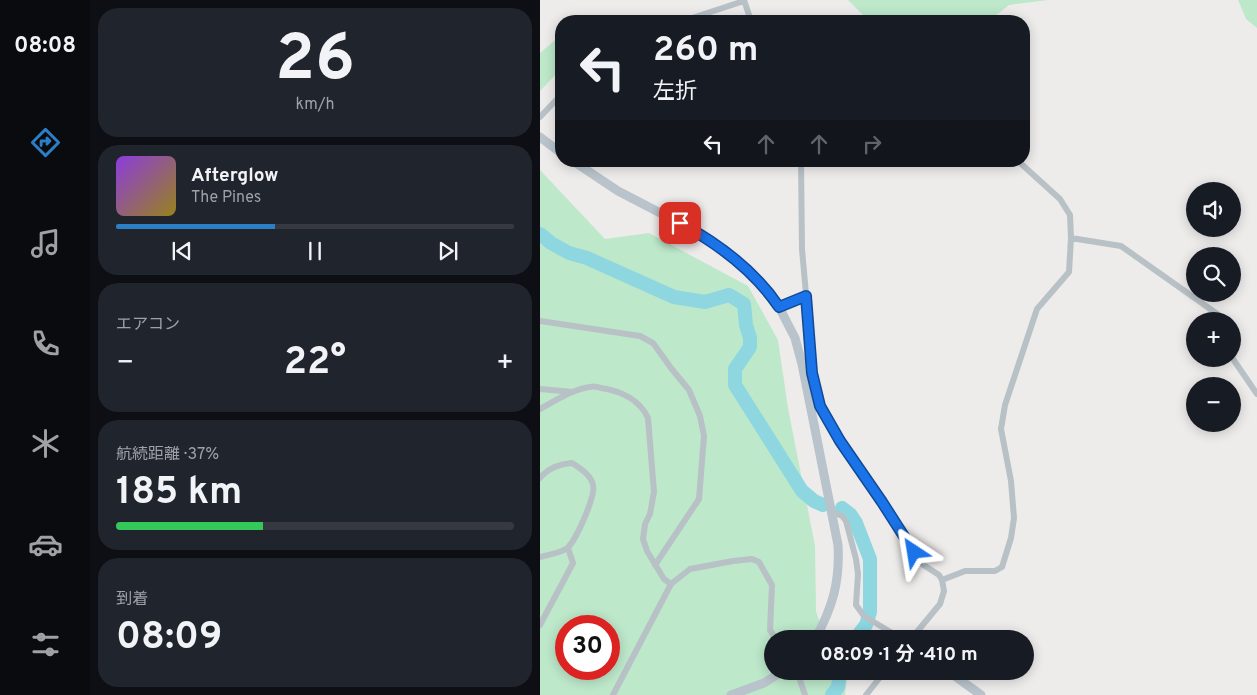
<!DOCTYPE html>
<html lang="ja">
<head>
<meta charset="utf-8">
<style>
	:root { --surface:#171b24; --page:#20242c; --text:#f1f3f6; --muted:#9ea1a6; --line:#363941; --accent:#2c7ec7 }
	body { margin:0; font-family:Overpass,"Noto Sans JP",sans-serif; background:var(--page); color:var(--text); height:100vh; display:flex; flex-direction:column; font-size:19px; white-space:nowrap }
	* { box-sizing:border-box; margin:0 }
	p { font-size:16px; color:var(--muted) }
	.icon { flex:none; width:28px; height:28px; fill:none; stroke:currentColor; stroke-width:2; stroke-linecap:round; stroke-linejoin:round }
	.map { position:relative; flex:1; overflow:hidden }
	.panel { display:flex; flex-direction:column; gap:8px; padding:8px; background:#0d0f14; width:450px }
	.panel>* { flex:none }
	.top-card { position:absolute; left:15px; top:15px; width:475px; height:152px; border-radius:20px; box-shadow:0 2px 12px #0003; background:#171b24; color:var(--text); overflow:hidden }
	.fabs { position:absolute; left:646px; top:182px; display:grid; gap:10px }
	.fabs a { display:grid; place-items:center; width:55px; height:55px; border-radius:50%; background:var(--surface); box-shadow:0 2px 12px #0003; font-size:25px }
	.speed { position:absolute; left:15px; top:615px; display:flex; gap:10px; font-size:25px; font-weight:700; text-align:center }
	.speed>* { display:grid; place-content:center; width:65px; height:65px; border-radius:50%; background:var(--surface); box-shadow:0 2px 12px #0003; line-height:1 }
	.speed .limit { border:8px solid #d22; background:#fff; color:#111 }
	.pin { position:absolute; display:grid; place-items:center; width:42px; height:42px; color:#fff; margin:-21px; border-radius:10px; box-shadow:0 2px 8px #0006 }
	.me { position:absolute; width:55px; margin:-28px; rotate:327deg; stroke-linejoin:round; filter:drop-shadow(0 0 4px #0008) }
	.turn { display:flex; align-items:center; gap:18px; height:105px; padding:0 15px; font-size:22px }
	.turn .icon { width:65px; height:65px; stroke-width:2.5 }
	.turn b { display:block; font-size:35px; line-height:42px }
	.lanes { display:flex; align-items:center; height:48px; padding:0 15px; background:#0003; justify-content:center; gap:25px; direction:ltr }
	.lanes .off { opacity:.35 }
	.big { font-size:38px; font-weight:700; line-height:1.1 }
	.panel .tile { flex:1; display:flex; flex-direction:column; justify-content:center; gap:8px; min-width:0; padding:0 18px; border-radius:20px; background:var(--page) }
	.panel .dial { align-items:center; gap:0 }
	.dial b { font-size:65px; line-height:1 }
	.song { display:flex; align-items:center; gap:15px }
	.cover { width:60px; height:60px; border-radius:8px; background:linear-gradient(135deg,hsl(270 70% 55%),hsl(50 70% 35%)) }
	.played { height:5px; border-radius:2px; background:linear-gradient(90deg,var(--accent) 40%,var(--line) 40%) }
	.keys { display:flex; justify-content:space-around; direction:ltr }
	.heat { display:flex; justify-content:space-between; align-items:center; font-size:28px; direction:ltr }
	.charge { height:8px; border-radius:4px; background:linear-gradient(90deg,#34c759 37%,var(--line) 0) }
	.trip { position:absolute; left:224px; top:630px; width:270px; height:50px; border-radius:25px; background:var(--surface); box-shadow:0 2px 12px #0003; font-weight:700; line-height:50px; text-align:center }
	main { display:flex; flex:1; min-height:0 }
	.tab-bar { display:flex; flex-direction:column; width:90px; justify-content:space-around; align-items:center; background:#090b0e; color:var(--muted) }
	.tab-bar .icon { width:35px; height:35px }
	.tab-bar .current { color:var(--accent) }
	.tab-bar b { font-size:22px; color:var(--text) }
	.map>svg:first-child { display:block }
	.green { fill:#bde8ca; fill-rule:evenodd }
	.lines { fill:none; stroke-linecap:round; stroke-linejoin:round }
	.river { stroke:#8ed7e0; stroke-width:14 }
	.street { stroke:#b8c1c6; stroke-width:6 }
	.secondary { stroke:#b8c3cb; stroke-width:9 }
	.route-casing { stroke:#114b97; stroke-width:12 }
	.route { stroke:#1a73e8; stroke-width:9 }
</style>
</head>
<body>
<main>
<nav class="tab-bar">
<b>08:08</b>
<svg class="icon current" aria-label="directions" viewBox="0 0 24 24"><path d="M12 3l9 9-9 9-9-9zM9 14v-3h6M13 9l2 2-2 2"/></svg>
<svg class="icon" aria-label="music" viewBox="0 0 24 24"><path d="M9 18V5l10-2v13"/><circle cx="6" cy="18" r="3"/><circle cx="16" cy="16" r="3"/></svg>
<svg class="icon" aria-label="phone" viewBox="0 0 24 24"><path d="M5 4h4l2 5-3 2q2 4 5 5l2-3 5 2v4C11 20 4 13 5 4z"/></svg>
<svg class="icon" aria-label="climate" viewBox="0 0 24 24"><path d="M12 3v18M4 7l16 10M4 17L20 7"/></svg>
<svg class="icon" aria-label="car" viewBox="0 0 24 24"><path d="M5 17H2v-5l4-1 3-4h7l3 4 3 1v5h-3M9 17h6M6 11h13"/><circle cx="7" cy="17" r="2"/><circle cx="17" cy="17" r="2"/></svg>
<svg class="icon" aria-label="filters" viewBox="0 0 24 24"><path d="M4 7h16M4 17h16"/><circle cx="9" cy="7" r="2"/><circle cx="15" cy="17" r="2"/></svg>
</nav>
<section class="panel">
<div class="tile dial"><b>26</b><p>km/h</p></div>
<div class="tile">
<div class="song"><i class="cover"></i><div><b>Afterglow</b><p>The Pines</p></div></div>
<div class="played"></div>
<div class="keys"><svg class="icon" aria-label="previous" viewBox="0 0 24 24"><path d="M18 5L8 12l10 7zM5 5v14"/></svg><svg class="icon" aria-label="pause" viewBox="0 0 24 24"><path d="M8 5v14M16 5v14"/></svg><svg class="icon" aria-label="next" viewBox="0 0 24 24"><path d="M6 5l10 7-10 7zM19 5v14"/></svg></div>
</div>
<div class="tile"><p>エアコン</p>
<div class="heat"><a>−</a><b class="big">22°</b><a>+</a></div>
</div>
<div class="tile"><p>航続距離 · 37%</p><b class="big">185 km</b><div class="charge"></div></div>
<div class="tile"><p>到着</p><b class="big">08:09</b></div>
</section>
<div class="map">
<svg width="717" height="695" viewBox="0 0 717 695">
	<rect width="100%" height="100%" fill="#eeebeb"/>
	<path class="green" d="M 308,0 L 508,0 L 469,5 L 449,21 L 329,21 Z
		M 698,0 L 717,0 L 717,28 L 706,19 Z
		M 21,35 L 21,69 L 0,91 L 0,53 Z
		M 0,170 L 65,239 L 109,233 L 208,286 L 238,340 L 248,408 L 275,546 L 276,611 L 285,639 L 232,639 L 232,671 L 308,671 L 305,695 L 0,695 ZM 26,626 L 69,626 L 69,669 L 26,669 Z"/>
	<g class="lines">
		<path class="river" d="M 0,234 L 11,243 L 29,253 L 47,258 L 134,297 L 165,302 L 189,295 L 204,304 L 206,325 L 210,338 L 210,347 L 195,369 L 195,385 L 262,491 L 274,501 L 283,505
			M 302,508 L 310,514 L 316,523 L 330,559 L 330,612 L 326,625 L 315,639
			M 292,695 L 298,687 L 300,671"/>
		<path class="street" d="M 204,0 L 211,21
			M 143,21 L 204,1
			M 0,117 L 21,95
			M 261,161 L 262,249 L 273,373 L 280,407 L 300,441 L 342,502 L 382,564 L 399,575 L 402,580 L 404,591 L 400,604 L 371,639
			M 531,238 L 581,246 L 683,318 L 684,321
			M 239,307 L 266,296
			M 0,321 L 100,336 L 113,343 L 131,368 L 149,390 L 160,416 L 164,436 L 159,499 L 115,565
			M 692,355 L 693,359 L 717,394
			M 0,389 L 33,392
			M 0,409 C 15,401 33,389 50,387 C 53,386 58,387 61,388 C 81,391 100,400 108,418 L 114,492 L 110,514 L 105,524 L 103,539 L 107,551 L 124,579 L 131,584
			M 0,478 C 8,468 19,464 32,463 C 40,468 51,475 53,485 C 56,495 35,544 26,549 C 19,553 8,555 0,557
			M 291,511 L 302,516 L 306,521 L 316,559 L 318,574 L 316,605 L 324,616 L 362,639
			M 402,580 L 425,571 L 455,571 L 462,567 L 471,538 L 474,518 L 471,481 L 461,429 L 465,405 L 497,309 L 529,272 L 531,238 L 530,215 L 520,199 L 478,161
			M 0,625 L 33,563 L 28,548
			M 257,671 L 265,695
			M 73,695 L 131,584 L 150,569 L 193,561 L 212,559 L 219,562 L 232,585 L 230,630 L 236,639
			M 326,695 L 345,671"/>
		<path class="secondary" d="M 0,137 L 21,153
			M 33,161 L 78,191 L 155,231 L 195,258 L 226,288 L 239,307 L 255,338 L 262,364 L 298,545 C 300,581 293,607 275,639
			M 408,671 L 441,695
			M 191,695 L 224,683 L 243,671"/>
	</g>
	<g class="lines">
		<defs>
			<path id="route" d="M 140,223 C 179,244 214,270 239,307 L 266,296 L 272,373 L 280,406 L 300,441 L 342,502 L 374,552"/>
		</defs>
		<use href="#route" class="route-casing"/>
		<use href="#route" class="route"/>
	</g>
</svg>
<div class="fabs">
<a><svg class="icon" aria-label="sound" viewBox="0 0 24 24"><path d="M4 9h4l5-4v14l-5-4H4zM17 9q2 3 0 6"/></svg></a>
<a><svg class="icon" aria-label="search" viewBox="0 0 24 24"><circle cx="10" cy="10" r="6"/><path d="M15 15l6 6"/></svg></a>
<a>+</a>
<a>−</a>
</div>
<div class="speed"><div class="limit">30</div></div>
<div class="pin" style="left:140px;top:223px;background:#d93025"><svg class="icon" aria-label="arrive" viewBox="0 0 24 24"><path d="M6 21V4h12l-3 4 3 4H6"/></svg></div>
<svg class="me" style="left:374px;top:552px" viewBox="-20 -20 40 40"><path d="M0-17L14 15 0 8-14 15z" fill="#1a73e8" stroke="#fff" stroke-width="4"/></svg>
<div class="trip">08:09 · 1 分 · 410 m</div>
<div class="top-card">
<div class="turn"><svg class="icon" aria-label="left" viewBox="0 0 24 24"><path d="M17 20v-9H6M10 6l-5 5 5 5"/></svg><div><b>260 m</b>左折</div></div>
<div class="lanes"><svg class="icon" aria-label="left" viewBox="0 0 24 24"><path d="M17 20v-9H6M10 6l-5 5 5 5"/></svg><svg class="icon off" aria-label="ahead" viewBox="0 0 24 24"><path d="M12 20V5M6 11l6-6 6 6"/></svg><svg class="icon off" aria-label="ahead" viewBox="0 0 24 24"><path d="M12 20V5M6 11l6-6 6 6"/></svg><svg class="icon off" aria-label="right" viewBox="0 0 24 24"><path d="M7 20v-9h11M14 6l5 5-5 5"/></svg></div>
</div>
</div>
</main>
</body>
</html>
